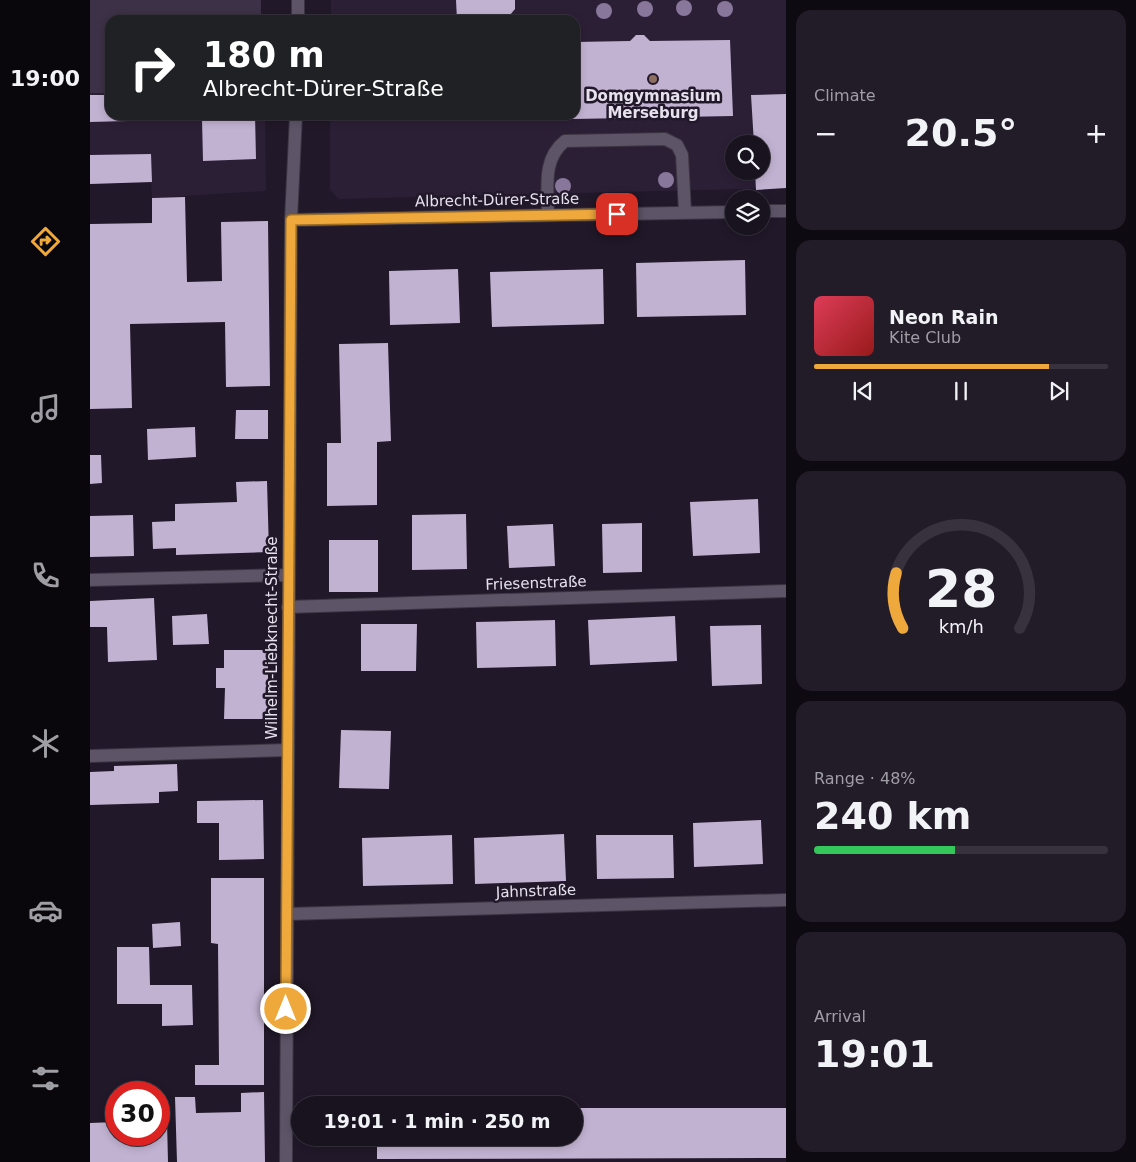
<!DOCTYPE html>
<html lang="en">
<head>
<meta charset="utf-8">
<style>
	:root { --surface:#19121f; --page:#221b28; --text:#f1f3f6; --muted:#9f9ea4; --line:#37323d; --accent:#eea83c }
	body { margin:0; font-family:"DejaVu Sans",sans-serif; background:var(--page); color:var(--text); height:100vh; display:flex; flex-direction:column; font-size:19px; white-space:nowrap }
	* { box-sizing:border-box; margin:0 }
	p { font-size:16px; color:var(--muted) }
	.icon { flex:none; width:28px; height:28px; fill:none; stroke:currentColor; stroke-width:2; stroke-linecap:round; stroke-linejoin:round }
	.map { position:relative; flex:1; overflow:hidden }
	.side { display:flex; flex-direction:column; gap:10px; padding:10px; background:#0e0a11; width:350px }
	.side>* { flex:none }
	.guide { position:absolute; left:15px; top:15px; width:475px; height:105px; border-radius:15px; box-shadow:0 2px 8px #0003,0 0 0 1px var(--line); background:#202124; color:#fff; overflow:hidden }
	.controls { position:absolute; left:635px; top:135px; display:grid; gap:10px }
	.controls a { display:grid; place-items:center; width:45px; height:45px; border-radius:50%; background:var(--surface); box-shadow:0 2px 8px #0003,0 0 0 1px var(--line); font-size:25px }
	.speed { position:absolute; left:15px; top:1081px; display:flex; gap:10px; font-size:25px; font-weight:700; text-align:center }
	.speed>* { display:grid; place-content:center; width:65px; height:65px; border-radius:50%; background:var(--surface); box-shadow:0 2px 8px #0003,0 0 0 1px var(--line); line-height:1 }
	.speed .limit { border:8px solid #d22; background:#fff; color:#111 }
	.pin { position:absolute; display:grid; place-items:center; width:42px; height:42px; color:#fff; margin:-21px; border-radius:10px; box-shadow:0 2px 8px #0006 }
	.me { position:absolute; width:55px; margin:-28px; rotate:0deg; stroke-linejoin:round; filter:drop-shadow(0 0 4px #0008) }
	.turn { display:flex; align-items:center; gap:18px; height:105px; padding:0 15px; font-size:22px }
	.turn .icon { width:65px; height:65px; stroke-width:2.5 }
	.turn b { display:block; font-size:35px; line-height:42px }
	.big { font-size:38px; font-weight:700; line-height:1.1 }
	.side .widget { flex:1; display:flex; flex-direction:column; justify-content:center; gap:8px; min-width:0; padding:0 18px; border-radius:15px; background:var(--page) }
	.side .dial { align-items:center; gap:0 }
	.dial svg { height:130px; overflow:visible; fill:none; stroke:var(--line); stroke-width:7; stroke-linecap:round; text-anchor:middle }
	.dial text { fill:var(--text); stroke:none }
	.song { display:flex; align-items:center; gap:15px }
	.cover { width:60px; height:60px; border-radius:8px; background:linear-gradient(135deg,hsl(350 70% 55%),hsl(0 70% 35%)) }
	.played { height:5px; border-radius:2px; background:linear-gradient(90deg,var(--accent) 80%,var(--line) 80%) }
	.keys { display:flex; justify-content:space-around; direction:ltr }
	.heat { display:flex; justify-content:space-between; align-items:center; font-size:28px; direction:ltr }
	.charge { height:8px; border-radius:4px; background:linear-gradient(90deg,#34c759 48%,var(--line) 0) }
	.trip { position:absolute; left:201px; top:1096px; width:292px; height:50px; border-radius:25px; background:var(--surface); box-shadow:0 2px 8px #0003,0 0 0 1px var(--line); font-weight:700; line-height:50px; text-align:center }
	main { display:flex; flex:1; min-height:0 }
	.tabs { display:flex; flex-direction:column; width:90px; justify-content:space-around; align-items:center; background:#0a070c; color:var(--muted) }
	.tabs .icon { width:35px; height:35px }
	.tabs .on { color:var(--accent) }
	.tabs b { font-size:22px; color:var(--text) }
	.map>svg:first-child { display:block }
	.built { fill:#2b1f36; fill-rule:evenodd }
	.green { fill:#3c3146 }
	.building { fill:#c2b2d2 }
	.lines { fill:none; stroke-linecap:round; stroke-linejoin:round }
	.minor-casing { stroke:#3b3541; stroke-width:14 }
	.minor { stroke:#5e5468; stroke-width:12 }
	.tree { fill:#89769b }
	.route-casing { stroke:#9b6d27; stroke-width:12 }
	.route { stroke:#eea83c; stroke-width:9 }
	.education-dot { fill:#8d6e63; stroke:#211829; stroke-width:2 }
	.labels { text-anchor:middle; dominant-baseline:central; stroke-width:5; stroke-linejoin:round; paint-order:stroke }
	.poi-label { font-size:15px; font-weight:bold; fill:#e7e1ed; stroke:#211829 }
	.street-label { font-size:15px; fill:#e7e1ed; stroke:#211829 }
</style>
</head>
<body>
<main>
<nav class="tabs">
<b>19:00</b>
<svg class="icon on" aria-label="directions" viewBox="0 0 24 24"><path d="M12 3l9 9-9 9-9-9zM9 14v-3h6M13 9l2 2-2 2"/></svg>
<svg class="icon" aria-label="music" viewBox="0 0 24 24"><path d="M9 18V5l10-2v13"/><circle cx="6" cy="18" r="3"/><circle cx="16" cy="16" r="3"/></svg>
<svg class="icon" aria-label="phone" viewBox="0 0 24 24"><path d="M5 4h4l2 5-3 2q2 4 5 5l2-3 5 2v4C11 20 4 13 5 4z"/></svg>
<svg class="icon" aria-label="climate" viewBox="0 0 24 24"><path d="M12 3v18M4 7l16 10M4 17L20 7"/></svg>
<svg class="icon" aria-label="car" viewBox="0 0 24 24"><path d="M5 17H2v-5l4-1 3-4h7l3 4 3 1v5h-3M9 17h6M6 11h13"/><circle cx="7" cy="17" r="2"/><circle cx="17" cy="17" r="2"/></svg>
<svg class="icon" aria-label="filters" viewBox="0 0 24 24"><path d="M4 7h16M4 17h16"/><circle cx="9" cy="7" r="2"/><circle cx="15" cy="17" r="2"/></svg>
</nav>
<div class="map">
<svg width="696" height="1162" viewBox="0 0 696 1162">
	<rect width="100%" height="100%" fill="#211829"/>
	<path class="built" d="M 241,0 L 696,0 L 696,188 L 249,199 L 240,190 L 240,115 L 485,115 L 485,20 L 241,20 ZM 644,144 L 671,144 L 671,171 L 644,171 Z
		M 0,93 L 20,93 L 20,115 L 175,115 L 176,191 L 62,198 L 61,182 L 0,184 Z"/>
	<path class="green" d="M 0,0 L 171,0 L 171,20 L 20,20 L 20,93 L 0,93 Z"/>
	<path class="building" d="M 366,0 L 425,0 L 425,9 L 420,15 L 420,20 L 367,20 Z
		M 546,35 L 554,35 L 560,41 L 640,40 L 643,116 L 430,120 L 429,115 L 485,115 L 485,42 L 540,41 Z
		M 696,94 L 696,188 L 666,190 L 665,171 L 671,171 L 671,144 L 664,144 L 661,95 Z
		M 0,95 L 20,95 L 20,115 L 165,115 L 166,159 L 113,161 L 112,119 L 0,122 Z
		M 61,154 L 62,182 L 0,184 L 0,155 Z
		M 95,197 L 97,282 L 132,281 L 131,222 L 178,221 L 180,386 L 136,387 L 135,322 L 40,324 L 42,408 L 0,409 L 0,224 L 62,223 L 62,198 Z
		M 655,260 L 656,315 L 547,317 L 546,263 Z
		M 368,269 L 370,323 L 300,325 L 299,271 Z
		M 513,269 L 514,324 L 402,327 L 400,272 Z
		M 298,343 L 301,441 L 287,442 L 287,505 L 237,506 L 237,443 L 251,443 L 249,344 Z
		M 146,410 L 178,410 L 178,439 L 145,439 Z
		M 105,427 L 106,457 L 58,460 L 57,429 Z
		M 0,455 L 11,455 L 12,483 L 0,484 Z
		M 177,481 L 179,552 L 86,555 L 86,548 L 63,549 L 62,522 L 85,521 L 85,504 L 147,502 L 146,482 Z
		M 668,499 L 670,553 L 603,556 L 600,502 Z
		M 376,514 L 377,569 L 322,570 L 322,515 Z
		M 43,515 L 44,556 L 0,557 L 0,516 Z
		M 552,523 L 552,572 L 513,573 L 512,524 Z
		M 463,524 L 465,566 L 419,568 L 417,526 Z
		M 239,540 L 288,540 L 288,592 L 239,592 Z
		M 64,598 L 67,660 L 18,662 L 17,627 L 0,627 L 0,601 Z
		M 117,614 L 119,644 L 83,645 L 82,616 Z
		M 585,616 L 587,661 L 500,665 L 498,620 Z
		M 465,620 L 466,666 L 387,668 L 386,622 Z
		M 271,624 L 327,624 L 326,671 L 271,671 Z
		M 671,625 L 672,684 L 622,686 L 620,626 Z
		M 134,650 L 178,650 L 178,719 L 134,719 L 135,688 L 126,688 L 126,668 L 134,668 Z
		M 251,730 L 301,731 L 299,789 L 249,788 Z
		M 87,764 L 88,791 L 69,792 L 69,803 L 0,805 L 0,772 L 24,771 L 24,766 Z
		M 173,800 L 174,859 L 129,860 L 129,823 L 107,823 L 107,801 Z
		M 671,820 L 673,864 L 604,867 L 603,823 Z
		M 474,834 L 476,881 L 385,884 L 384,838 Z
		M 362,835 L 363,884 L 273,886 L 272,838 Z
		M 506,835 L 583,835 L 584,878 L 507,879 Z
		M 121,878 L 174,878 L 174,1085 L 105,1085 L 105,1065 L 129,1065 L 128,944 L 121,943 Z
		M 90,922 L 91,946 L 63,948 L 62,924 Z
		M 27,947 L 59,947 L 60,985 L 102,985 L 103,1025 L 72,1026 L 72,1004 L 27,1004 Z
		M 174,1092 L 175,1162 L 87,1162 L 85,1097 L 105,1097 L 106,1113 L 151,1112 L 151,1093 Z
		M 485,1108 L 696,1108 L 696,1158 L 287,1159 L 287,1138 L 485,1138 Z
		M 69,1121 L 77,1121 L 78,1162 L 0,1162 L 0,1123 L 26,1122 L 26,1135 L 69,1135 Z"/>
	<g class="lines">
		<defs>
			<path id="minor" d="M 208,20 L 208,0
				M 671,211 L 696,211
				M 458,215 C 458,188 452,159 475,141 L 575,139 L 587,145 L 592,155 L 595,212
				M 201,220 L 644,212
				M 0,580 L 198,575
				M 198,607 L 696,591
				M 0,756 L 197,750
				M 197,914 L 696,900
				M 196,1162 L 201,220 L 206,115"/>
		</defs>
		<use href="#minor" class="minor-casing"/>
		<use href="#minor" class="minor"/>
	</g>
	<g class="tree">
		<circle cx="594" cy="8" r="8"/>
		<circle cx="555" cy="9" r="8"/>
		<circle cx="635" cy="9" r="8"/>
		<circle cx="514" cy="11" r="8"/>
		<circle cx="576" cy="180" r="8"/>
		<circle cx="473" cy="186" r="8"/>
	</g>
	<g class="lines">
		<defs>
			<path id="route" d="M 196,1009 L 201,220 L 527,214"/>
		</defs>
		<use href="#route" class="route-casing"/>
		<use href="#route" class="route"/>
	</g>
	<circle class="education-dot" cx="563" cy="79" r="5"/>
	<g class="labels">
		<g class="poi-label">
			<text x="563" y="96">Domgymnasium<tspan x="563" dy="17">Merseburg</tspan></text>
		</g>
		<g class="street-label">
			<text transform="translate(407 200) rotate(-1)">Albrecht-Dürer-Straße</text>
			<text transform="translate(446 583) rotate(-2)">Friesenstraße</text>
			<text transform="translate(182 638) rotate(-90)">Wilhelm-Liebknecht-Straße</text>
			<text transform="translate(446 891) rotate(-2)">Jahnstraße</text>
		</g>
	</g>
</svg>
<div class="controls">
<a><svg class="icon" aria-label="search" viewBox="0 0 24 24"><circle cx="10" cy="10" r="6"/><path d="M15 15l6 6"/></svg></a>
<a><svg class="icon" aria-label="layers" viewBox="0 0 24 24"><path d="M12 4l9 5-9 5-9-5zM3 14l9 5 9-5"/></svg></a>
</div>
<div class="speed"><div class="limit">30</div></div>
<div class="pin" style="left:527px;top:214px;background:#d93025"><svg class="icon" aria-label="arrive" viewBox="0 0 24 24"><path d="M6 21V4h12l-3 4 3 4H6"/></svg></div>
<svg class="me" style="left:196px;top:1009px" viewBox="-20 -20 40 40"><circle r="17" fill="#eea83c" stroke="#fff" stroke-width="3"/><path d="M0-11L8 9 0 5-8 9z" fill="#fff"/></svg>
<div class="trip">19:01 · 1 min · 250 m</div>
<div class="guide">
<div class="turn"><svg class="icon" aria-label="right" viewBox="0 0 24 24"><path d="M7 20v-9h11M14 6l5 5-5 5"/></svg><div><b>180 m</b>Albrecht-Dürer-Straße</div></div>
</div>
</div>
<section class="side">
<div class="widget"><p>Climate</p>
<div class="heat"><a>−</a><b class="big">20.5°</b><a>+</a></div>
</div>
<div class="widget">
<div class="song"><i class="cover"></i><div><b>Neon Rain</b><p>Kite Club</p></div></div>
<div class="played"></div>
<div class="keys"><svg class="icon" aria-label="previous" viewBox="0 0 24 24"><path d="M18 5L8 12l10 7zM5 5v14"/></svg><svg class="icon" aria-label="pause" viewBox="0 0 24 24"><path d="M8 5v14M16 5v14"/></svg><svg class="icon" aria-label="next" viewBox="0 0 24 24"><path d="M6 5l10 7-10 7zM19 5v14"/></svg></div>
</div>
<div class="widget dial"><svg viewBox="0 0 100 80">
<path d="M14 69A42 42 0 1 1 86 69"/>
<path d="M14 69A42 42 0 0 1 10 35" stroke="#eea83c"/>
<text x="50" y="56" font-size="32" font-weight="700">28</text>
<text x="50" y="72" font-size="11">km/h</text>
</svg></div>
<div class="widget"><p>Range · 48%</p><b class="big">240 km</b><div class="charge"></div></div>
<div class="widget"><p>Arrival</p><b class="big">19:01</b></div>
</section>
</main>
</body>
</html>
